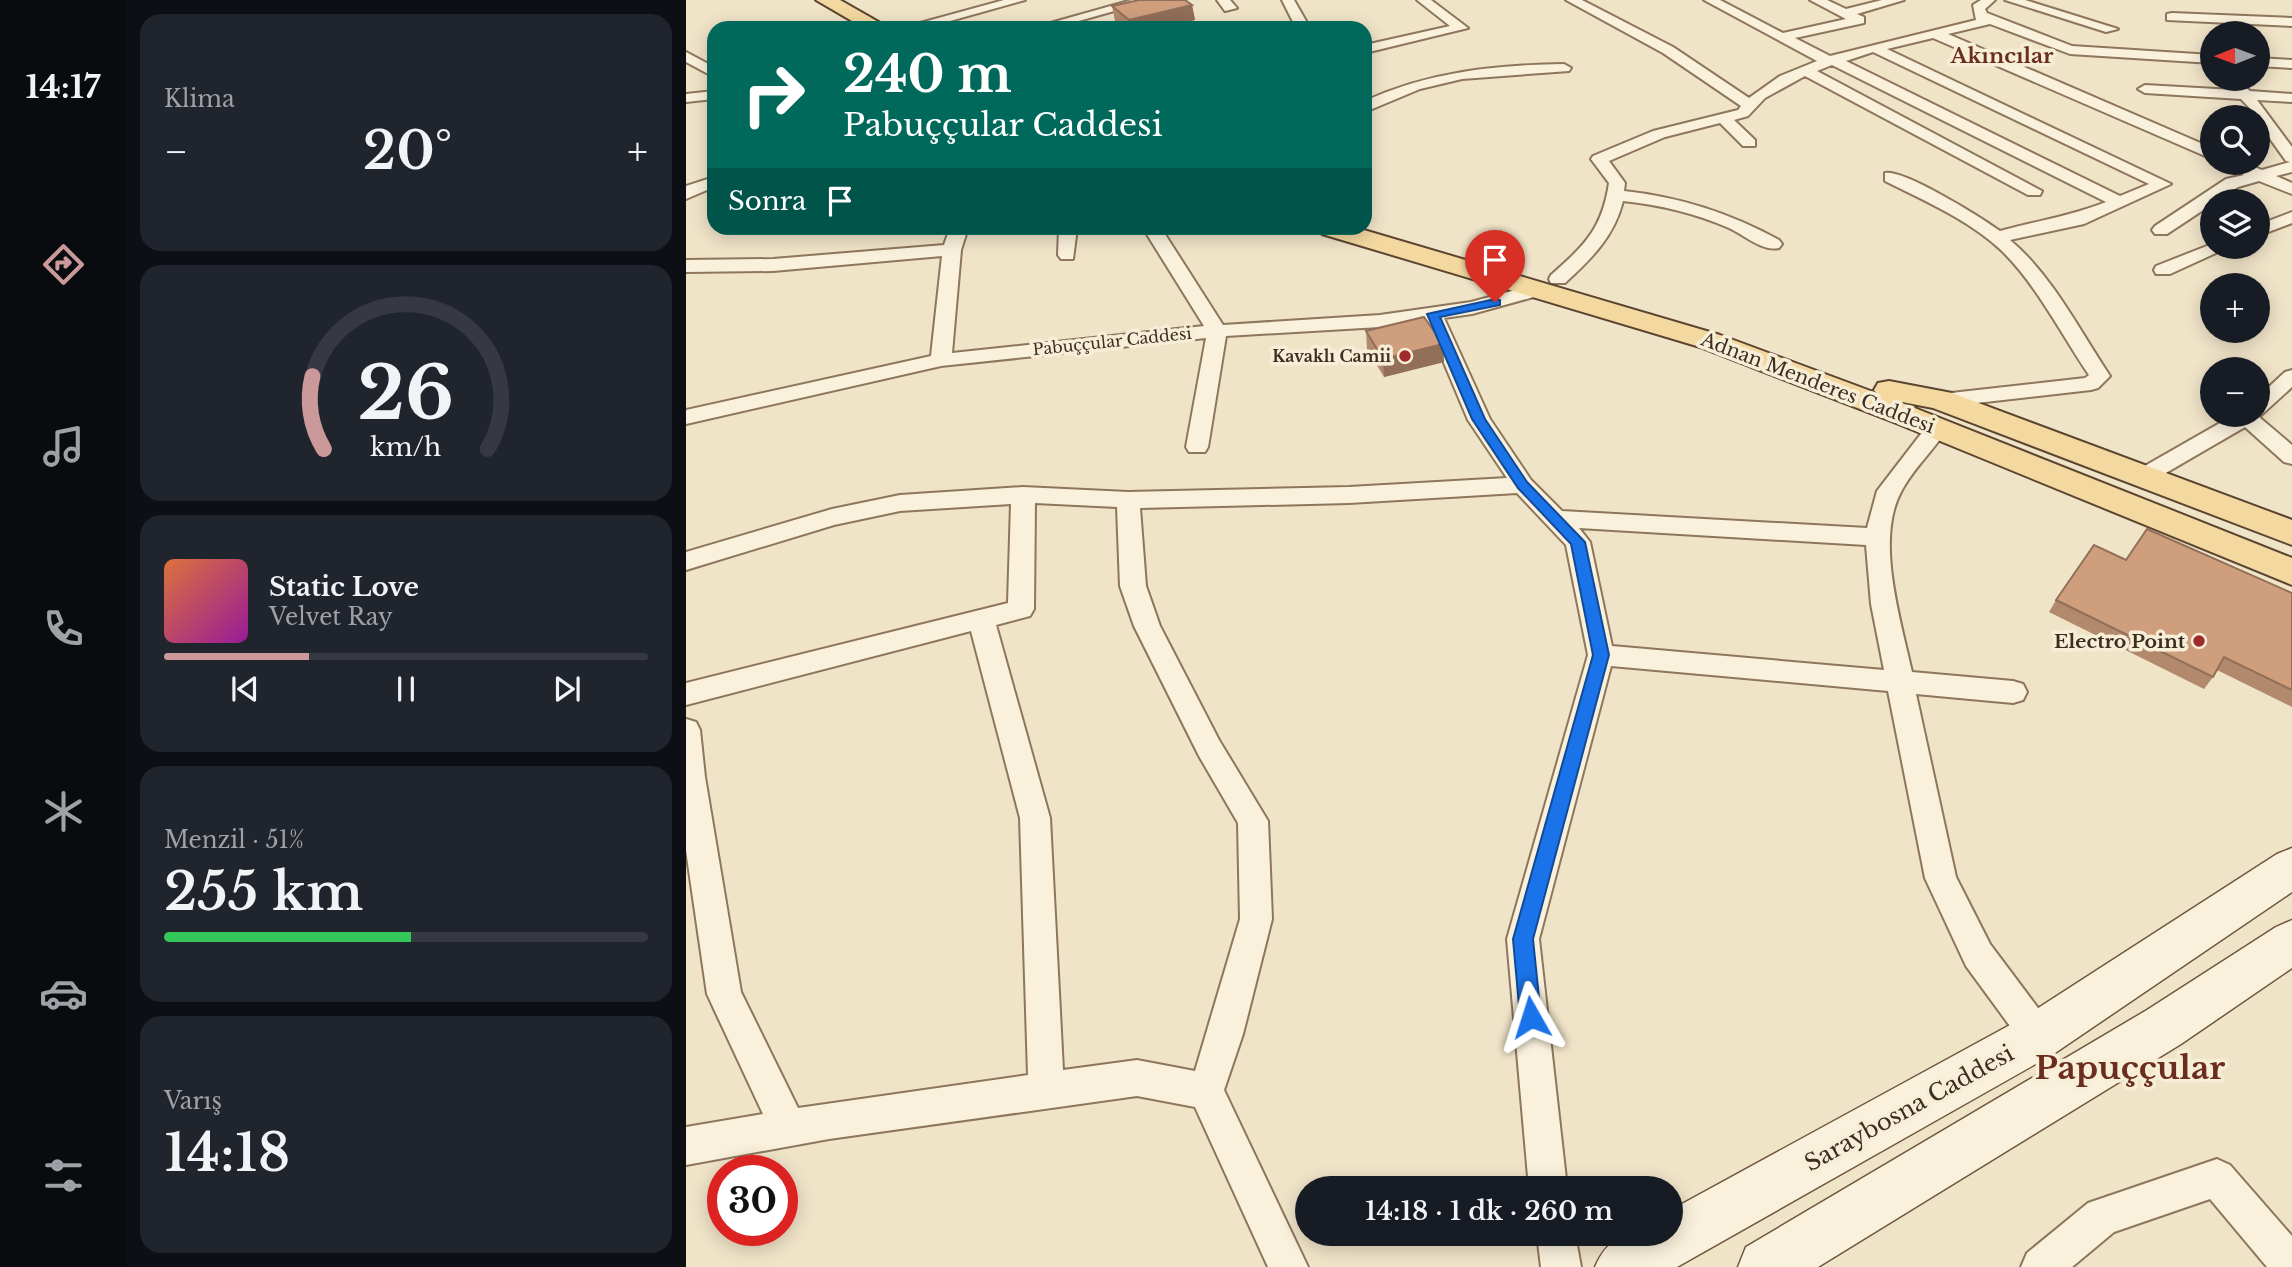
<!DOCTYPE html>
<html lang="tr">
<head>
<meta charset="utf-8">
<style>
	:root { --surface:#171b24; --page:#20242c; --text:#f1f3f6; --muted:#9ea1a6; --line:#363941; --accent:#cc999b }
	body { margin:0; font-family:"Libre Baskerville",serif; background:var(--page); color:var(--text); height:100vh; display:flex; flex-direction:column; font-size:26px; white-space:nowrap }
	* { box-sizing:border-box; margin:0 }
	p { font-size:23px; color:var(--muted) }
	.icon { flex:none; width:38px; height:38px; fill:none; stroke:currentColor; stroke-width:2; stroke-linecap:round; stroke-linejoin:round }
	.map { position:relative; flex:1; overflow:hidden }
	.details { display:flex; flex-direction:column; gap:14px; padding:14px; background:#0d0f14; width:560px }
	.details>* { flex:none }
	.guide { position:absolute; left:21px; top:21px; width:665px; height:214px; border-radius:21px; box-shadow:0 4px 18px #0003; background:#00695c; color:#fff; overflow:hidden }
	.needle { width:46px; rotate:269deg }
	.fabs { position:absolute; left:1514px; top:21px; display:grid; gap:14px }
	.fabs a { display:grid; place-items:center; width:70px; height:70px; border-radius:50%; background:var(--surface); box-shadow:0 4px 18px #0003; font-size:35px }
	.speed { position:absolute; left:21px; top:1155px; display:flex; gap:14px; font-size:35px; font-weight:700; text-align:center }
	.speed>* { display:grid; place-content:center; width:91px; height:91px; border-radius:50%; background:var(--surface); box-shadow:0 4px 18px #0003; line-height:1 }
	.speed .limit { border:10px solid #d22; background:#fff; color:#111 }
	.pin { position:absolute; display:grid; place-items:center; width:60px; height:60px; color:#fff; margin:-72px -30px; border-radius:50% 50% 50% 0; rotate:-45deg; box-shadow:0 0 7px #0007 }
	.pin .icon { rotate:45deg }
	.me { position:absolute; width:77px; margin:-38px; rotate:354deg; stroke-linejoin:round; filter:drop-shadow(0 0 5px #0008) }
	.turn { display:flex; align-items:center; gap:24px; height:147px; padding:0 21px; font-size:32px }
	.turn .icon { width:91px; height:91px; stroke-width:2.5 }
	.turn b { display:block; font-size:49px; line-height:60px }
	.then { display:flex; align-items:center; height:66px; padding:0 21px; background:#0003; gap:14px; font-size:26px }
	.big { font-size:52px; font-weight:600; line-height:1.1 }
	.details .widget { flex:1; display:flex; flex-direction:column; justify-content:center; gap:10px; min-width:0; padding:0 24px; border-radius:21px; background:var(--page) }
	.details .dial { align-items:center; gap:0 }
	.dial svg { height:182px; overflow:visible; fill:none; stroke:var(--line); stroke-width:7; stroke-linecap:round; text-anchor:middle }
	.dial text { fill:var(--text); stroke:none }
	.song { display:flex; align-items:center; gap:21px }
	.cover { width:84px; height:84px; border-radius:10px; background:linear-gradient(135deg,hsl(20 70% 55%),hsl(300 70% 35%)) }
	.played { height:7px; border-radius:4px; background:linear-gradient(90deg,var(--accent) 30%,var(--line) 30%) }
	.keys { display:flex; justify-content:space-around; direction:ltr }
	.heat { display:flex; justify-content:space-between; align-items:center; font-size:38px; direction:ltr }
	.charge { height:10px; border-radius:5px; background:linear-gradient(90deg,#34c759 51%,var(--line) 0) }
	.trip { position:absolute; left:609px; top:1176px; width:388px; height:70px; border-radius:35px; background:var(--surface); box-shadow:0 4px 18px #0003; font-weight:600; line-height:70px; text-align:center }
	main { display:flex; flex:1; min-height:0 }
	.tab-bar { display:flex; flex-direction:column; width:126px; justify-content:space-around; align-items:center; background:#090b0e; color:var(--muted) }
	.tab-bar .icon { width:49px; height:49px }
	.tab-bar .active { color:var(--accent) }
	.tab-bar b { font-size:32px; color:var(--text) }
	.map>svg:first-child { display:block }
	.lines { fill:none; stroke-linecap:round; stroke-linejoin:round }
	.minor-casing { stroke:#8d765c; stroke-width:4 }
	.secondary-casing { stroke:#6f573f; stroke-width:3 }
	.primary-casing { stroke:#5b4430; stroke-width:4 }
	.minor { fill:#faf1dc; fill-rule:evenodd }
	.secondary { fill:#faf1dc; fill-rule:evenodd }
	.primary { fill:#f3d9a0; fill-rule:evenodd }
	.wall { fill:#b2896c }
	.shaded-wall { fill:#916f58 }
	.building { fill:#cf9f7d; stroke:#916f58; stroke-width:2 }
	.route { fill:#1a73e8; stroke:#114b97; stroke-width:2 }
	.poi-dot { fill:#9e2a2b; stroke:#f7eed8; stroke-width:2.5 }
	.labels { text-anchor:middle; dominant-baseline:central; stroke-width:7; stroke-linejoin:round; paint-order:stroke }
	.far-street-label { font-size:16px; fill:#3d2e20; stroke:#f7eed8 }
	.far-poi-label { font-size:16px; font-weight:bold; fill:#3d2e20; stroke:#f7eed8; text-anchor:end }
	.street-label { font-size:19px; fill:#3d2e20; stroke:#f7eed8 }
	.poi-label { font-size:19px; font-weight:bold; fill:#3d2e20; stroke:#f7eed8; text-anchor:end }
	.far-district-label { font-size:21px; font-weight:bold; fill:#6b2e1e; stroke:#f7eed8 }
	.near-street-label { font-size:23px; fill:#3d2e20; stroke:#f7eed8 }
	.near-district-label { font-size:32px; font-weight:bold; fill:#6b2e1e; stroke:#f7eed8 }
</style>
</head>
<body>
<main>
<nav class="tab-bar">
<b>14:17</b>
<svg class="icon active" aria-label="directions" viewBox="0 0 24 24"><path d="M12 3l9 9-9 9-9-9zM9 14v-3h6M13 9l2 2-2 2"/></svg>
<svg class="icon" aria-label="music" viewBox="0 0 24 24"><path d="M9 18V5l10-2v13"/><circle cx="6" cy="18" r="3"/><circle cx="16" cy="16" r="3"/></svg>
<svg class="icon" aria-label="phone" viewBox="0 0 24 24"><path d="M5 4h4l2 5-3 2q2 4 5 5l2-3 5 2v4C11 20 4 13 5 4z"/></svg>
<svg class="icon" aria-label="climate" viewBox="0 0 24 24"><path d="M12 3v18M4 7l16 10M4 17L20 7"/></svg>
<svg class="icon" aria-label="car" viewBox="0 0 24 24"><path d="M5 17H2v-5l4-1 3-4h7l3 4 3 1v5h-3M9 17h6M6 11h13"/><circle cx="7" cy="17" r="2"/><circle cx="17" cy="17" r="2"/></svg>
<svg class="icon" aria-label="filters" viewBox="0 0 24 24"><path d="M4 7h16M4 17h16"/><circle cx="9" cy="7" r="2"/><circle cx="15" cy="17" r="2"/></svg>
</nav>
<section class="details">
<div class="widget"><p>Klima</p>
<div class="heat"><a>−</a><b class="big">20°</b><a>+</a></div>
</div>
<div class="widget dial"><svg viewBox="0 0 100 80">
<path d="M14 69A42 42 0 1 1 86 69"/>
<path d="M14 69A42 42 0 0 1 9 37" stroke="#cc999b"/>
<text x="50" y="56" font-size="32" font-weight="700">26</text>
<text x="50" y="72" font-size="11">km/h</text>
</svg></div>
<div class="widget">
<div class="song"><i class="cover"></i><div><b>Static Love</b><p>Velvet Ray</p></div></div>
<div class="played"></div>
<div class="keys"><svg class="icon" aria-label="previous" viewBox="0 0 24 24"><path d="M18 5L8 12l10 7zM5 5v14"/></svg><svg class="icon" aria-label="pause" viewBox="0 0 24 24"><path d="M8 5v14M16 5v14"/></svg><svg class="icon" aria-label="next" viewBox="0 0 24 24"><path d="M6 5l10 7-10 7zM19 5v14"/></svg></div>
</div>
<div class="widget"><p>Menzil · 51%</p><b class="big">255 km</b><div class="charge"></div></div>
<div class="widget"><p>Varış</p><b class="big">14:18</b></div>
</section>
<div class="map">
<svg width="1606" height="1267" viewBox="0 0 1606 1267">
	<rect width="100%" height="100%" fill="#f0e4c8"/>
	<g class="lines">
		<defs>
			<path id="minor" d="M 318,0 L 339,0 L 239,28 L 216,28 Z
				M 446,0 L 467,0 L 368,28 L 361,24 Z
				M 531,0 L 544,0 L 551,8 L 539,11 Z
				M 596,0 L 608,0 L 624,28 L 610,28 Z
				M 731,0 L 745,0 L 782,28 L 679,53 L 679,45 L 764,26 Z
				M 880,0 L 896,0 L 987,47 L 1063,98 L 1094,76 L 1131,61 L 1018,0 L 1034,0 L 1097,33 L 1160,19 L 1124,0 L 1141,0 L 1160,9 L 1196,0 L 1218,0 L 1171,14 L 1178,17 L 1178,23 L 1109,38 L 1144,56 L 1290,20 L 1287,5 L 1295,0 L 1309,0 L 1299,9 L 1301,13 L 1386,46 L 1526,55 L 1526,63 L 1384,54 L 1304,24 L 1262,34 L 1526,148 L 1526,159 L 1247,38 L 1201,49 L 1485,184 L 1398,224 L 1324,240 C 1366,275 1394,331 1424,376 L 1412,388 L 1405,390 L 1255,407 L 1244,400 L 1247,395 L 1399,378 L 1403,375 C 1375,334 1351,285 1315,250 C 1283,220 1239,201 1199,181 L 1199,173 C 1218,169 1296,218 1314,231 C 1350,221 1385,216 1420,202 L 1146,65 L 1131,71 L 1356,191 L 1354,195 L 1342,195 L 1119,76 L 1079,98 L 1062,116 L 1048,120 L 1069,140 L 1069,146 L 1057,146 L 1034,123 L 979,137 L 923,161 L 939,183 L 938,191 C 994,197 1044,213 1093,240 L 1096,244 L 1093,248 C 1077,252 1058,235 1043,228 C 1009,213 974,205 937,201 C 928,237 905,259 879,283 L 865,283 L 863,279 L 865,275 C 899,245 916,229 923,183 L 905,159 L 907,156 L 967,131 L 1052,110 L 1055,106 L 977,53 ZM 1187,52 L 1463,184 L 1434,196 L 1160,61 Z
				M 1319,0 L 1339,0 L 1432,29 L 1420,32 Z
				M 1486,13 L 1606,18 L 1606,26 L 1481,20 L 1481,14 Z
				M 0,52 L 28,67 L 28,77 L 0,62 Z
				M 1572,58 L 1606,60 L 1606,68 L 1572,66 Z
				M 878,64 L 885,68 L 883,71 L 776,79 L 734,89 L 679,112 L 679,101 C 743,72 808,65 878,64 Z
				M 1553,82 L 1564,91 L 1606,94 L 1606,102 L 1571,100 L 1606,147 L 1606,172 L 1590,176 L 1606,183 L 1606,194 L 1573,181 L 1552,187 L 1481,234 L 1469,234 L 1466,230 L 1469,226 L 1540,179 L 1558,175 L 1537,163 L 1558,163 L 1576,170 L 1604,162 L 1600,161 L 1572,122 L 1572,117 L 1555,99 L 1459,93 L 1452,89 L 1459,85 L 1548,90 L 1546,86 Z
				M 28,91 L 28,99 L 0,102 L 0,94 Z
				M 28,177 L 28,187 L 0,199 L 0,186 Z
				M 1606,212 L 1606,223 L 1572,236 L 1572,225 Z
				M 264,228 L 282,228 L 275,250 L 266,353 L 518,326 L 457,228 L 475,228 L 537,325 L 694,315 L 785,302 L 855,283 L 862,285 L 865,289 L 862,293 L 786,314 L 758,318 L 804,419 L 845,480 L 876,511 L 1181,528 L 1191,491 L 1241,426 L 1257,426 L 1260,431 C 1246,452 1226,470 1215,492 C 1189,540 1215,621 1226,672 L 1327,681 L 1337,684 L 1341,692 L 1337,700 L 1327,703 L 1230,694 L 1270,877 L 1304,944 L 1364,1024 L 1369,1036 L 1364,1048 L 1352,1053 L 1340,1048 L 1280,966 L 1239,878 L 1202,691 L 925,666 L 853,939 L 881,1188 L 843,1188 L 821,939 L 902,655 L 880,545 L 831,493 L 663,503 L 454,508 L 460,586 L 474,626 L 533,740 L 582,821 L 586,919 L 557,1034 L 538,1090 L 622,1267 L 582,1267 L 509,1107 L 451,1096 L 143,1139 L 0,1165 L 0,1127 L 77,1114 L 21,994 L 0,850 L 0,719 L 10,722 L 14,730 L 19,777 L 55,992 L 112,1108 L 342,1075 L 334,818 L 285,631 L 0,705 L 0,683 L 322,603 L 325,504 L 214,511 L 148,525 L 0,570 L 0,552 L 146,509 L 214,495 L 337,487 L 442,492 L 663,487 L 821,478 L 782,420 L 740,320 L 694,327 L 540,336 L 522,447 L 519,452 L 503,452 L 500,447 L 520,338 L 255,366 L 0,424 L 0,410 L 245,356 L 256,256 L 87,271 L 0,272 L 0,260 L 87,259 L 258,245 ZM 349,503 L 431,507 L 434,586 L 448,626 L 513,756 L 552,823 L 554,919 L 509,1071 L 451,1060 L 377,1070 L 364,818 L 310,625 L 344,616 L 348,609 ZM 893,528 L 1180,545 L 1185,604 L 1198,670 L 926,646 L 904,542 Z
				M 373,228 L 391,228 L 387,259 L 375,259 L 372,255 Z
				M 1526,244 L 1526,247 L 1543,247 L 1484,274 L 1470,274 L 1468,270 L 1470,266 Z
				M 1606,370 L 1606,387 L 1573,417 L 1606,445 L 1606,464 L 1598,462 L 1559,427 L 1466,481 L 1450,481 L 1447,476 L 1450,471 L 1548,415 L 1572,415 L 1572,397 L 1599,372 Z
				M 1531,1159 L 1544,1165 L 1606,1236 L 1606,1267 L 1581,1267 L 1524,1199 L 1428,1232 L 1386,1267 L 1335,1267 L 1341,1253 L 1402,1203 Z
				M 851,1234 L 889,1234 L 895,1267 L 855,1267 Z"/>
			<path id="secondary" d="M 1606,848 L 1606,892 L 1369,1053 L 991,1267 L 909,1267 C 925,1229 949,1234 985,1234 L 985,1210 L 1335,1019 L 1591,854 Z
				M 1606,920 L 1606,968 L 1495,1044 L 1132,1267 L 1052,1267 L 1060,1247 L 1461,1010 L 1590,927 Z"/>
			<path id="primary" d="M 130,0 L 154,0 L 203,28 L 178,28 Z
				M 632,228 L 671,228 L 1034,335 L 1190,393 L 1188,390 L 1192,383 L 1203,381 L 1266,393 L 1606,520 L 1606,545 L 1247,408 L 1211,401 L 1606,558 L 1606,585 L 1210,423 L 1014,347 L 636,234 Z"/>
		</defs>
		<use href="#minor" class="minor-casing"/>
		<use href="#secondary" class="secondary-casing"/>
		<use href="#primary" class="primary-casing"/>
		<use href="#minor" class="minor"/>
		<use href="#secondary" class="secondary"/>
		<use href="#primary" class="primary"/>
	</g>
	<path class="wall" d="M 506,5 L 509,20 L 476,28 L 438,28 L 429,21 L 426,6 Z
		M 680,331 L 757,344 L 758,362 L 698,377 L 681,349 Z
		M 1440,560 L 1606,593 L 1606,707 L 1531,670 L 1527,677 L 1518,689 L 1363,612 L 1370,600 Z"/>
	<path class="shaded-wall" d="M 506,5 L 509,20 L 476,28 L 445,28 L 443,20 Z
		M 757,344 L 758,362 L 698,377 L 697,359 Z"/>
	<path class="building" d="M 453,0 L 499,0 L 506,5 L 443,20 L 426,6 Z
		M 738,317 L 757,344 L 697,359 L 680,331 Z
		M 1461,529 L 1606,593 L 1606,690 L 1538,657 L 1527,677 L 1370,600 L 1408,545 L 1440,560 Z"/>
	<path class="route" d="M 809,299 L 814,300 L 814,305 L 754,317 L 799,419 L 841,482 L 899,542 L 923,655 L 847,939 L 855,1017 L 852,1025 L 845,1028 L 837,1025 L 834,1017 L 827,939 L 907,655 L 885,544 L 832,488 L 786,419 L 741,314 Z"/>
	<g class="poi-dot">
		<circle cx="719" cy="356" r="7"/>
		<circle cx="1513" cy="641" r="7"/>
	</g>
	<g class="labels">
		<g class="far-street-label">
			<text transform="translate(426 341) rotate(-6)">Pabuççular Caddesi</text>
		</g>
		<g class="far-poi-label">
			<text x="705" y="356">Kavaklı Camii</text>
		</g>
		<g class="street-label">
			<text transform="translate(1132 383) rotate(21)">Adnan Menderes Caddesi</text>
		</g>
		<g class="poi-label">
			<text x="1499" y="641">Electro Point</text>
		</g>
		<g class="far-district-label">
			<text x="1316" y="56">Akıncılar</text>
		</g>
		<g class="near-street-label">
			<text transform="translate(1223 1108) rotate(-29)">Saraybosna Caddesi</text>
		</g>
		<g class="near-district-label">
			<text x="1444" y="1068">Papuççular</text>
		</g>
	</g>
</svg>
<div class="fabs">
<a><svg class="needle" viewBox="-14 -14 28 28"><path d="M0-13l5 13h-10z" fill="#e53935"/><path d="M0 13l5-13h-10z" fill="#9ea1a6"/></svg></a>
<a><svg class="icon" aria-label="search" viewBox="0 0 24 24"><circle cx="10" cy="10" r="6"/><path d="M15 15l6 6"/></svg></a>
<a><svg class="icon" aria-label="layers" viewBox="0 0 24 24"><path d="M12 4l9 5-9 5-9-5zM3 14l9 5 9-5"/></svg></a>
<a>+</a>
<a>−</a>
</div>
<div class="speed"><div class="limit">30</div></div>
<div class="pin" style="left:809px;top:302px;background:#d93025"><svg class="icon" aria-label="arrive" viewBox="0 0 24 24"><path d="M6 21V4h12l-3 4 3 4H6"/></svg></div>
<svg class="me" style="left:845px;top:1017px" viewBox="-20 -20 40 40"><path d="M0-17L14 15 0 8-14 15z" fill="#1a73e8" stroke="#fff" stroke-width="4"/></svg>
<div class="trip">14:18 · 1 dk · 260 m</div>
<div class="guide">
<div class="turn"><svg class="icon" aria-label="right" viewBox="0 0 24 24"><path d="M7 20v-9h11M14 6l5 5-5 5"/></svg><div><b>240 m</b>Pabuççular Caddesi</div></div>
<div class="then">Sonra<svg class="icon" aria-label="arrive" viewBox="0 0 24 24"><path d="M6 21V4h12l-3 4 3 4H6"/></svg></div>
</div>
</div>
</main>
</body>
</html>
